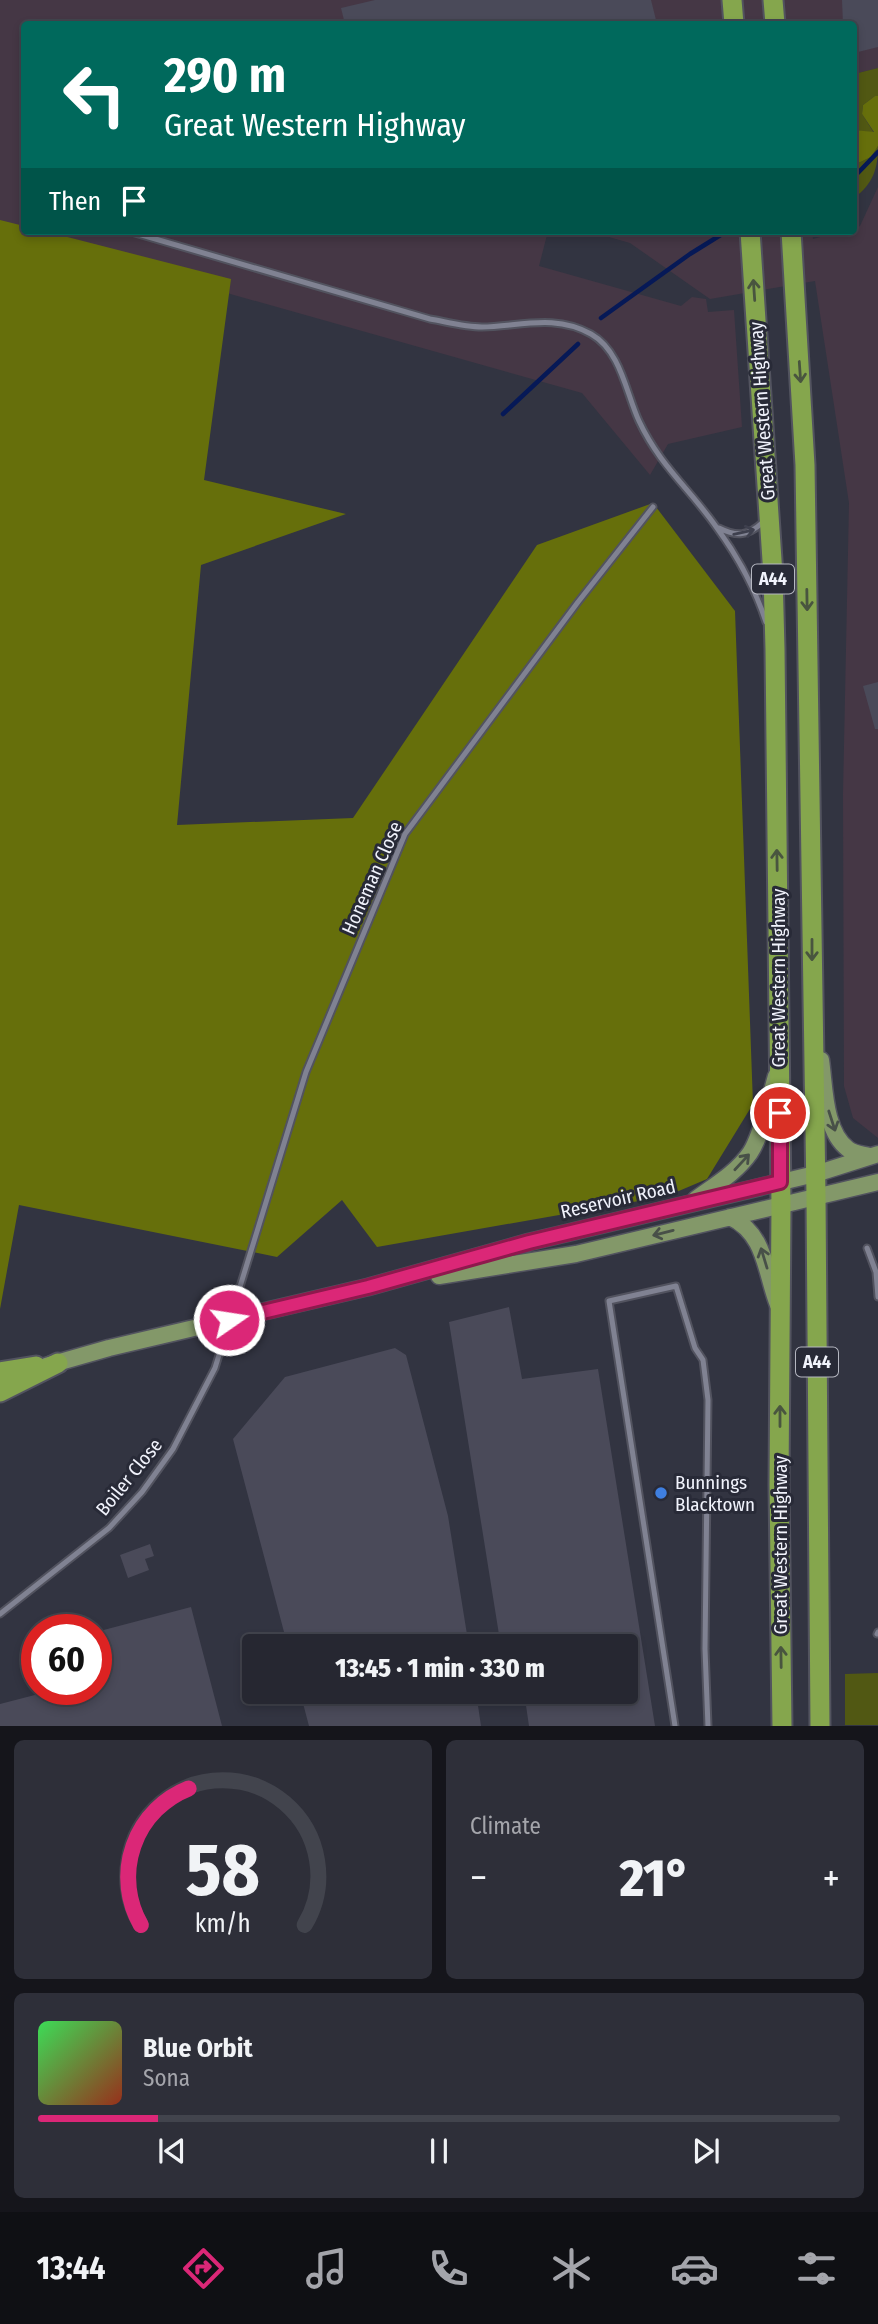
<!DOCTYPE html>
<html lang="en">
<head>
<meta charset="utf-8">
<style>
	:root { --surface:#262731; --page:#2e2f39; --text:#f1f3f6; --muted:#a4a5ab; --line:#42444d; --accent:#db2777 }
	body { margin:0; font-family:"Fira Sans Condensed",sans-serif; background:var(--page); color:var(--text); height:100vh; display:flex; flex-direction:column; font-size:26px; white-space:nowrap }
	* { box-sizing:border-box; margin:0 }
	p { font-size:23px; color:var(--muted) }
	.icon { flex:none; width:38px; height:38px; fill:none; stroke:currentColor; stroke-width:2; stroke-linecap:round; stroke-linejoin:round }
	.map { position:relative; height:1726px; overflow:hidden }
	.side { display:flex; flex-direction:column; gap:14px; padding:14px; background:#15151b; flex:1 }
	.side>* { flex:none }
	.guide { position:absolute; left:21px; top:21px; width:836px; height:214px; border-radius:7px; box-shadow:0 4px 10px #0003,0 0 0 2px var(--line); background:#00695c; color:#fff; overflow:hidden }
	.speed { position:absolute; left:21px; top:1614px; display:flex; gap:14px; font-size:35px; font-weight:700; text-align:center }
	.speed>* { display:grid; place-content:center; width:91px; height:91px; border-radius:50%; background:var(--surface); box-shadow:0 4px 10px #0003,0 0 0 2px var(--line); line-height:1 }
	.speed .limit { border:10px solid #d22; background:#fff; color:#111 }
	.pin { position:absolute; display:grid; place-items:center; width:60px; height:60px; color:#fff; margin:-30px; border:4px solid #fff; border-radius:50%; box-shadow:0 2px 7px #0007 }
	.me { position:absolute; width:77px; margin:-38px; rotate:77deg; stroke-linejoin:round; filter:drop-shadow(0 0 5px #0008) }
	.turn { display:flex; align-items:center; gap:24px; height:147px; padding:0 28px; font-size:32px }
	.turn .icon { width:91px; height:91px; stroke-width:2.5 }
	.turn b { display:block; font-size:49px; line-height:60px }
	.then { display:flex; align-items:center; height:66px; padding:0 28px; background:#0003; gap:14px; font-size:26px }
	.big { font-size:52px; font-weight:800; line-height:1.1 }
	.side .widget { flex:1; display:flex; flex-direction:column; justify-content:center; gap:10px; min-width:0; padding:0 24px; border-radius:10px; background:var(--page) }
	.side .dial { align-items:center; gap:0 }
	.dial svg { height:182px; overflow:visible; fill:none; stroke:var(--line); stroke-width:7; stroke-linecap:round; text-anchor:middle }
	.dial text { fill:var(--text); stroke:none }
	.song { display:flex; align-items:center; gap:21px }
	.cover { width:84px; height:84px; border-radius:10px; background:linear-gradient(135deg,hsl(130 70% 55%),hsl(10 70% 35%)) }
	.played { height:7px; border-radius:4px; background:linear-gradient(90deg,var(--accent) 15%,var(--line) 15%) }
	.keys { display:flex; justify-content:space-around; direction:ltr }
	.heat { display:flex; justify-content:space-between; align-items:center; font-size:38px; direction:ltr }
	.side .tiles { flex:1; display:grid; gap:14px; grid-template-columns:1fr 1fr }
	.widget:last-child { grid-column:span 2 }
	.trip { position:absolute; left:242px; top:1634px; width:396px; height:70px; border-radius:7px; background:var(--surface); box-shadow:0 4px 10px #0003,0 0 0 2px var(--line); font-weight:800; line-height:70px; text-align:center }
	.menu { display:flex; height:112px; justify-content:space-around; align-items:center; background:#0f1014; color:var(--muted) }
	.menu .icon { width:49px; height:49px }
	.menu .current { color:var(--accent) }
	.menu b { font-size:32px; color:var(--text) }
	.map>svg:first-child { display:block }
	.industrial { fill:#453745 }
	.green { fill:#515813 }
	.forest { fill:#666f0b }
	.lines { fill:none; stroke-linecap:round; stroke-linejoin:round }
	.stream { stroke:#061957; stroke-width:4.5 }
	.building { fill:#4a4a59 }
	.lane-casing { stroke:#52535f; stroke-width:9 }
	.primary-casing { stroke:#52535f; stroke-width:19 }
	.highway-casing { stroke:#52535f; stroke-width:23 }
	.lane { stroke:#808292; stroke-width:5 }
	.primary { stroke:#839869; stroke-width:16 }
	.highway { stroke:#85a64d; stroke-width:19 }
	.oneway { stroke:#49553f }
	.oneway2 { stroke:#3e404e }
	.oneway3 { stroke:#485048 }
	.route-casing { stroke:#8e194d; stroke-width:18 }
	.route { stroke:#db2777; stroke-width:12 }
	.shop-dot { fill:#3f7fe0; stroke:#282a37; stroke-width:2.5 }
	.labels { text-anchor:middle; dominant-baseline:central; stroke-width:6; stroke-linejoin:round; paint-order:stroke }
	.shield { fill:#282a37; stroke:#b5b7c1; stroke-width:2 }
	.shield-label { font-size:18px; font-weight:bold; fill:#f1f3fc }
	.street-label { font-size:19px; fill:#f1f3fc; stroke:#282a37 }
	.poi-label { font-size:19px; fill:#f1f3fc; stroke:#282a37; text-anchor:start }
</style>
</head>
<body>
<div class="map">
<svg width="878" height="1726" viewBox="0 0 878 1726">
	<rect width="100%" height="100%" fill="#323441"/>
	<path class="industrial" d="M 0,0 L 878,0 L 878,68 L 854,74 L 854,24 L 24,24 L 24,231 L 548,231 L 539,266 L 681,306 L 692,297 L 706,299 L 708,312 L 734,310 L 742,427 L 668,444 L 650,475 L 582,393 L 0,229 Z
		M 878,187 L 878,1138 L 853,1118 L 844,1086 L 843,794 L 849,503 L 815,281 L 710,299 L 630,243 L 588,231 L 812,231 L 813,239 L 842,231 L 854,231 L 854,228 L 860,226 Z"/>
	<path class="green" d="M 878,68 L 878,96 L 875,96 L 863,105 L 862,114 L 874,133 L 854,130 L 854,74 Z
		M 878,146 C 878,169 873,184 854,198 L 854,165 L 871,157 Z
		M 878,1673 L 878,1725 L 845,1725 L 845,1674 Z"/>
	<path class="forest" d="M 875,96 L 878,96 L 878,146 L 871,157 L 854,165 L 854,130 L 874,132 L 862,114 L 863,105 Z
		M 0,220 L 24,226 L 24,231 L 44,231 L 231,279 L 204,480 L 346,514 L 201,565 L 177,825 L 353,818 L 537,545 L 653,503 L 735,611 L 753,1104 L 707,1179 L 667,1196 L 377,1247 L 342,1200 L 277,1257 L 19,1205 L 0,1309 Z"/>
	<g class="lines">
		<path class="stream" d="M 854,177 L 878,152
			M 601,318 L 690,254 L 727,231
			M 503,414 L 578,344"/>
	</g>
	<path class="building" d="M 375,0 L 651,0 L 657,24 L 345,24 L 341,8 Z
		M 842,0 L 878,0 L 878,47 L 854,53 L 854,24 L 843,24 Z
		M 878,682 L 878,729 L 875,729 L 863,686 Z
		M 509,1307 L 522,1379 L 598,1369 L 655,1726 L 529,1726 L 524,1692 L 625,1692 L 625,1647 L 501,1647 L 449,1322 Z
		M 395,1348 L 406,1355 L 448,1516 L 469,1647 L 288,1647 L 233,1439 L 285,1377 Z
		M 150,1544 L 154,1556 L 145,1559 L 149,1570 L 128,1578 L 120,1555 Z
		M 191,1607 L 222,1726 L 0,1726 L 0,1704 L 58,1689 L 96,1689 L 96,1632 Z
		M 300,1692 L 476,1692 L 481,1726 L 309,1726 Z"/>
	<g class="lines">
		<defs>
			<path id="lane" d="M 128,231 L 430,319 C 447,322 465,327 482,327 C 521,326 555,314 591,334 C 621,351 626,393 639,421 C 660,466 690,489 717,528 C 738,557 755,588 766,622
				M 719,528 C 737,537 748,536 763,522
				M 867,1248 L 876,1272 L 878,1297
				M 0,1614 L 109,1528 L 142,1492 L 173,1449 L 215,1368 L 306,1072 L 405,834 L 578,602 L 653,507
				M 877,1634 L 878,1632
				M 675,1726 L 609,1301 L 676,1286 L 695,1348 L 703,1360 L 708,1400 L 705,1649 L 708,1726"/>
			<path id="primary" d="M 821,1060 C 825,1087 824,1131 848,1149 C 854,1154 862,1154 869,1156
				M 696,1199 C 715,1185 736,1173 750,1153 C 761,1137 770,1097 776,1076
				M 730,1217 C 766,1234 765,1272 778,1305
				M 439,1276 L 576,1254 L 878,1182
				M 46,1366 L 109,1348 L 368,1287 L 529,1242 L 815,1174 L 878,1154"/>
			<path id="highway" d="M 732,0 L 734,24
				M 773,0 L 775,24
				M 750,231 L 773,575 L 775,649 L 781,1205 L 779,1485 L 782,1726
				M 791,231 L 805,465 L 816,1196 L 820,1726
				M 0,1372 L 36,1366
				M 0,1392 L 58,1363"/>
		</defs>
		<use href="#lane" class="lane-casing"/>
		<use href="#primary" class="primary-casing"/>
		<use href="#highway" class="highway-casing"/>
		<use href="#lane" class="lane"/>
		<use href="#primary" class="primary"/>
		<use href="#highway" class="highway"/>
	</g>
	<defs><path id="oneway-shaft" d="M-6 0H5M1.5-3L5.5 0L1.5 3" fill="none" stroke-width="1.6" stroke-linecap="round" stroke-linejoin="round" transform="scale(1.75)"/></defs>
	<g class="oneway">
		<use href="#oneway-shaft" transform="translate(754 290) rotate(-94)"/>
		<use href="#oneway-shaft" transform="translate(800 372) rotate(86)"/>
		<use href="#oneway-shaft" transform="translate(807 600) rotate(89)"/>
		<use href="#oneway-shaft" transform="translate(777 860) rotate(-91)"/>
		<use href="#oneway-shaft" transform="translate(812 950) rotate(90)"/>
		<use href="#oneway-shaft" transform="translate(780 1416) rotate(-90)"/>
		<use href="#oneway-shaft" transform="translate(781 1657) rotate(-91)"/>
	</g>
	<use class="oneway2" href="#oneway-shaft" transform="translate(744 532) rotate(-13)"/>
	<g class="oneway3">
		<use href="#oneway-shaft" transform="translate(832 1121) rotate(72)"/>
		<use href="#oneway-shaft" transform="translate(742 1162) rotate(-47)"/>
		<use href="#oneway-shaft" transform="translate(663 1233) rotate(166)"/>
		<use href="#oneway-shaft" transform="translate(764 1258) rotate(-107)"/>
	</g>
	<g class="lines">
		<defs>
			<path id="route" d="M 229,1320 L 368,1287 L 529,1242 L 780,1182 L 780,1113"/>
		</defs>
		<use href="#route" class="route-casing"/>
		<use href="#route" class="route"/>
	</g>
	<circle class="shop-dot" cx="661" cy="1493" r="7"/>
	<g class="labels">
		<g class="shield">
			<rect x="752" y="564.5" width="42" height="29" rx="5"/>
			<rect x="796" y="1347.5" width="42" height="29" rx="5"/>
		</g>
		<g class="shield-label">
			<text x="773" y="579">A44</text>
			<text x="817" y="1362">A44</text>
		</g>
		<g class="street-label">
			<text transform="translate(762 411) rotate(-94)">Great Western Highway</text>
			<text transform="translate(372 878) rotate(-66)">Honeman Close</text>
			<text transform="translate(778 978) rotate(-90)">Great Western Highway</text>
			<text transform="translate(618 1199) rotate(-13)">Reservoir Road</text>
			<text transform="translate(129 1477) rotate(-51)">Boiler Close</text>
			<text transform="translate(780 1545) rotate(-90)">Great Western Highway</text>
		</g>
		<g class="poi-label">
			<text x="675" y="1482">Bunnings<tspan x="675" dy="22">Blacktown</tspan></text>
		</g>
	</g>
</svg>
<div class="speed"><div class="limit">60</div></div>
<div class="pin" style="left:780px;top:1113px;background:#d93025"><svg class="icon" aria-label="arrive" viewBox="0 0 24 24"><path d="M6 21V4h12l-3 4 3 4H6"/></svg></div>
<svg class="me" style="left:229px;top:1320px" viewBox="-20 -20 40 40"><circle r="17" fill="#db2777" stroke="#fff" stroke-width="3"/><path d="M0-11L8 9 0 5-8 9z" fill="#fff"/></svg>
<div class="trip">13:45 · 1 min · 330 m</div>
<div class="guide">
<div class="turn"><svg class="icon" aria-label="left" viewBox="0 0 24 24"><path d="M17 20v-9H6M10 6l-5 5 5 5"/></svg><div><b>290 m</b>Great Western Highway</div></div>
<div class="then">Then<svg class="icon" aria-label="arrive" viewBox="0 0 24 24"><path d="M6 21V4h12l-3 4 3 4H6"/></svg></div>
</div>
</div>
<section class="side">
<div class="tiles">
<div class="widget dial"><svg viewBox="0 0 100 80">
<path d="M14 69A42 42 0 1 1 86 69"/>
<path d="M14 69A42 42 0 0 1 35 9" stroke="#db2777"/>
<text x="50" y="56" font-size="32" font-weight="700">58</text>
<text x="50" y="72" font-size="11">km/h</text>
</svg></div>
<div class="widget"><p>Climate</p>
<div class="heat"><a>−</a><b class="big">21°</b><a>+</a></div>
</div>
<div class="widget">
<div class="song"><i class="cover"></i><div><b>Blue Orbit</b><p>Sona</p></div></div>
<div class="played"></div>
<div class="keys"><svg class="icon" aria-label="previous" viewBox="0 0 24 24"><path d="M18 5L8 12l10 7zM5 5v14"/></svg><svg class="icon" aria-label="pause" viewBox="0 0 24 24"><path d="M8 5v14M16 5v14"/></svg><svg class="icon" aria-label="next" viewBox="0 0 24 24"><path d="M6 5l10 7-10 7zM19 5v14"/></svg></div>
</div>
</div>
</section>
<nav class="menu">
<b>13:44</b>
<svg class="icon current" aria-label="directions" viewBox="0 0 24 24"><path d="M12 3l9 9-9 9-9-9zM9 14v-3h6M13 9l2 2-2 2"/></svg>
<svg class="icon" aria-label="music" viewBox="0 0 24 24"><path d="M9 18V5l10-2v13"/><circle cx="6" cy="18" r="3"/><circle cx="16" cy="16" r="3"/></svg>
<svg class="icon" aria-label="phone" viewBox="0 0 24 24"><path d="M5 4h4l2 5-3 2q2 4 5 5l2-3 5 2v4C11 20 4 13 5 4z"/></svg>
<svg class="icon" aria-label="climate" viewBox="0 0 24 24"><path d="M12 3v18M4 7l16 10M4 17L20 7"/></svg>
<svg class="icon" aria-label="car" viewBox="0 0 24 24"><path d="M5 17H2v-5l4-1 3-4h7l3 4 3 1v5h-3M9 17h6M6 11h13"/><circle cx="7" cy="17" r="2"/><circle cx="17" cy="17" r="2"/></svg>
<svg class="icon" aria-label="filters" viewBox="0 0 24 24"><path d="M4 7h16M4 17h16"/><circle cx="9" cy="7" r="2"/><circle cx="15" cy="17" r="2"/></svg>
</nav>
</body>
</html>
